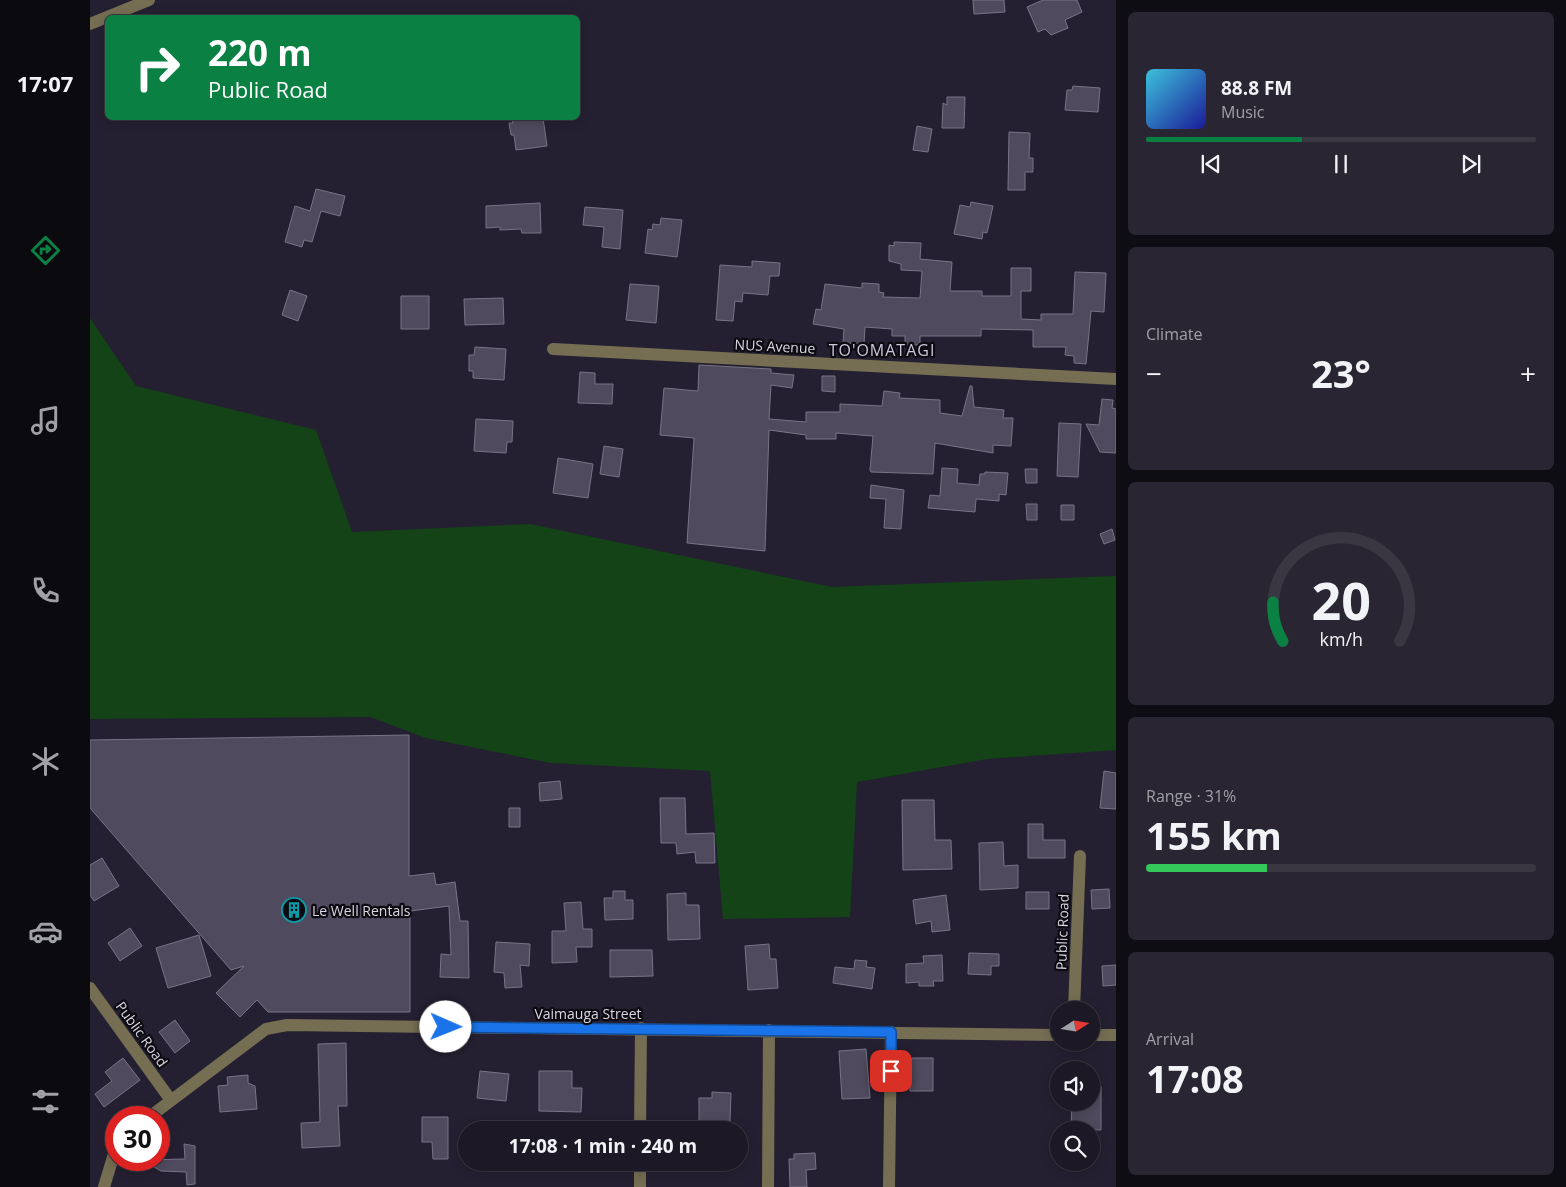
<!DOCTYPE html>
<html lang="en">
<head>
<meta charset="utf-8">
<style>
	:root { --surface:#1c1825; --page:#292532; --text:#f1f3f6; --muted:#a0a0a7; --line:#3a3742; --accent:#0b8043 }
	body { margin:0; font-family:"Open Sans",sans-serif; background:var(--page); color:var(--text); height:100vh; display:flex; flex-direction:column; font-size:19px; white-space:nowrap }
	* { box-sizing:border-box; margin:0 }
	p { font-size:16px; color:var(--muted) }
	.icon { flex:none; width:28px; height:28px; fill:none; stroke:currentColor; stroke-width:2; stroke-linecap:round; stroke-linejoin:round }
	.map { position:relative; flex:1; overflow:hidden }
	.drawer { display:flex; flex-direction:column; gap:12px; padding:12px; background:#0f0d14; width:450px }
	.drawer>* { flex:none }
	.hud { position:absolute; left:15px; top:15px; width:475px; height:105px; border-radius:8px; box-shadow:0 2px 12px #0003,0 0 0 1px var(--line); background:#0b8043; color:#fff; overflow:hidden }
	.needle { width:32px; rotate:78deg }
	.controls { position:absolute; left:960px; top:1001px; display:grid; gap:10px }
	.controls a { display:grid; place-items:center; width:50px; height:50px; border-radius:50%; background:var(--surface); box-shadow:0 2px 12px #0003,0 0 0 1px var(--line); font-size:25px }
	.speed { position:absolute; left:15px; top:1106px; display:flex; gap:10px; font-size:25px; font-weight:700; text-align:center }
	.speed>* { display:grid; place-content:center; width:65px; height:65px; border-radius:50%; background:var(--surface); box-shadow:0 2px 12px #0003,0 0 0 1px var(--line); line-height:1 }
	.speed .limit { border:8px solid #d22; background:#fff; color:#111 }
	.pin { position:absolute; display:grid; place-items:center; width:42px; height:42px; color:#fff; margin:-21px; border-radius:10px; box-shadow:0 2px 8px #0006 }
	.me { position:absolute; width:55px; margin:-28px; rotate:91deg; stroke-linejoin:round; filter:drop-shadow(0 0 4px #0008) }
	.turn { display:flex; align-items:center; gap:18px; height:105px; padding:0 20px; font-size:22px }
	.turn .icon { width:65px; height:65px; stroke-width:2.5 }
	.turn b { display:block; font-size:35px; line-height:42px }
	.big { font-size:38px; font-weight:700; line-height:1.1 }
	.drawer .widget { flex:1; display:flex; flex-direction:column; justify-content:center; gap:8px; min-width:0; padding:0 18px; border-radius:8px; background:var(--page) }
	.drawer .dial { align-items:center; gap:0 }
	.dial svg { height:130px; overflow:visible; fill:none; stroke:var(--line); stroke-width:7; stroke-linecap:round; text-anchor:middle }
	.dial text { fill:var(--text); stroke:none }
	.song { display:flex; align-items:center; gap:15px }
	.cover { width:60px; height:60px; border-radius:8px; background:linear-gradient(135deg,hsl(190 70% 55%),hsl(240 70% 35%)) }
	.played { height:5px; border-radius:2px; background:linear-gradient(90deg,var(--accent) 40%,var(--line) 40%) }
	.keys { display:flex; justify-content:space-around; direction:ltr }
	.heat { display:flex; justify-content:space-between; align-items:center; font-size:28px; direction:ltr }
	.charge { height:8px; border-radius:4px; background:linear-gradient(90deg,#34c759 31%,var(--line) 0) }
	.trip { position:absolute; left:368px; top:1121px; width:290px; height:50px; border-radius:25px; background:var(--surface); box-shadow:0 2px 12px #0003,0 0 0 1px var(--line); font-weight:700; line-height:50px; text-align:center }
	main { display:flex; flex:1; min-height:0 }
	.dock { display:flex; flex-direction:column; width:90px; justify-content:space-around; align-items:center; background:#0b0a0f; color:var(--muted) }
	.dock .icon { width:35px; height:35px }
	.dock .active { color:var(--accent) }
	.dock b { font-size:22px; color:var(--text) }
	.map>svg:first-child { display:block }
	.green { fill:#134316 }
	.building { fill:#4f4a5d; stroke:#797388 }
	.lines { fill:none; stroke-linecap:round; stroke-linejoin:round }
	.minor { stroke:#766e53; stroke-width:12 }
	.route-casing { stroke:#114b97; stroke-width:12 }
	.route { stroke:#1a73e8; stroke-width:9 }
	.labels { text-anchor:middle; dominant-baseline:central; stroke-width:4.5; stroke-linejoin:round; paint-order:stroke }
	.street-label { font-size:14px; fill:#dad6e2; stroke:#0d0b12 }
	.poi-label { font-size:14px; fill:#dad6e2; stroke:#0d0b12; text-anchor:start }
	.quarter-label { font-size:16px; letter-spacing:1px; fill:#cdc6dd; stroke:#0d0b12 }
</style>
</head>
<body>
<main>
<nav class="dock">
<b>17:07</b>
<svg class="icon active" aria-label="directions" viewBox="0 0 24 24"><path d="M12 3l9 9-9 9-9-9zM9 14v-3h6M13 9l2 2-2 2"/></svg>
<svg class="icon" aria-label="music" viewBox="0 0 24 24"><path d="M9 18V5l10-2v13"/><circle cx="6" cy="18" r="3"/><circle cx="16" cy="16" r="3"/></svg>
<svg class="icon" aria-label="phone" viewBox="0 0 24 24"><path d="M5 4h4l2 5-3 2q2 4 5 5l2-3 5 2v4C11 20 4 13 5 4z"/></svg>
<svg class="icon" aria-label="climate" viewBox="0 0 24 24"><path d="M12 3v18M4 7l16 10M4 17L20 7"/></svg>
<svg class="icon" aria-label="car" viewBox="0 0 24 24"><path d="M5 17H2v-5l4-1 3-4h7l3 4 3 1v5h-3M9 17h6M6 11h13"/><circle cx="7" cy="17" r="2"/><circle cx="17" cy="17" r="2"/></svg>
<svg class="icon" aria-label="filters" viewBox="0 0 24 24"><path d="M4 7h16M4 17h16"/><circle cx="9" cy="7" r="2"/><circle cx="15" cy="17" r="2"/></svg>
</nav>
<div class="map">
<svg width="1026" height="1187" viewBox="0 0 1026 1187">
	<rect width="100%" height="100%" fill="#252031"/>
	<path class="green" d="M 0,318 L 46,386 L 226,430 L 262,532 L 440,524 L 742,587 L 1026,576 L 1026,750 L 897,759 L 767,782 L 760,917 L 633,919 L 620,771 L 461,763 L 336,738 L 280,717 L 0,719 Z"/>
	<path class="building" d="M 883,0 L 914,0 L 915,12 L 884,14 Z
		M 953,0 L 987,0 L 992,12 L 975,20 L 978,28 L 961,35 L 955,29 L 948,32 L 937,7 Z
		M 983,86 L 1010,88 L 1008,112 L 975,110 L 977,90 L 982,90 Z
		M 857,97 L 875,97 L 874,128 L 852,128 L 853,103 L 857,105 Z
		M 422,118 L 453,118 L 457,146 L 426,150 L 424,135 L 421,135 L 419,123 L 423,123 Z
		M 827,126 L 842,129 L 838,152 L 823,150 Z
		M 919,132 L 940,133 L 939,158 L 943,158 L 943,172 L 935,172 L 935,190 L 918,190 Z
		M 226,189 L 255,196 L 250,216 L 231,211 L 222,242 L 214,240 L 212,247 L 195,242 L 205,206 L 220,211 Z
		M 881,202 L 903,206 L 897,233 L 893,232 L 892,239 L 864,234 L 870,205 L 880,207 Z
		M 450,203 L 451,233 L 432,233 L 431,229 L 410,230 L 410,227 L 396,228 L 396,206 Z
		M 495,207 L 533,210 L 530,249 L 512,247 L 514,227 L 493,225 Z
		M 571,218 L 592,220 L 587,257 L 555,253 L 558,229 L 562,230 L 563,224 L 570,225 Z
		M 804,242 L 831,243 L 830,259 L 862,262 L 860,291 L 892,291 L 892,296 L 921,296 L 921,268 L 941,268 L 941,291 L 931,291 L 931,319 L 951,320 L 951,314 L 983,314 L 985,272 L 1016,273 L 1014,312 L 1001,311 L 996,364 L 984,363 L 984,356 L 975,355 L 976,347 L 943,347 L 943,330 L 891,329 L 891,336 L 830,336 L 830,345 L 815,345 L 815,336 L 802,336 L 802,329 L 775,327 L 774,344 L 753,343 L 754,329 L 723,324 L 726,309 L 731,310 L 735,284 L 772,288 L 772,283 L 789,284 L 789,292 L 794,293 L 793,297 L 830,298 L 832,271 L 811,270 L 811,264 L 799,261 L 799,245 L 804,246 Z
		M 662,261 L 690,263 L 689,276 L 680,276 L 678,295 L 653,293 L 652,302 L 645,301 L 643,321 L 626,320 L 630,265 L 662,267 Z
		M 540,284 L 569,286 L 566,323 L 536,320 Z
		M 200,290 L 217,296 L 208,321 L 192,315 Z
		M 311,296 L 339,296 L 339,329 L 311,329 Z
		M 413,298 L 414,324 L 375,325 L 374,299 Z
		M 385,347 L 416,349 L 414,380 L 383,378 L 383,371 L 379,371 L 379,355 L 384,355 Z
		M 609,365 L 681,369 L 681,373 L 704,375 L 702,388 L 681,385 L 679,419 L 716,422 L 716,412 L 750,412 L 750,404 L 792,406 L 794,391 L 810,393 L 809,398 L 850,400 L 850,413 L 872,416 L 880,386 L 882,386 L 884,407 L 914,410 L 913,418 L 923,418 L 921,446 L 903,445 L 903,453 L 845,443 L 843,474 L 781,472 L 780,470 L 783,436 L 746,433 L 746,439 L 716,439 L 716,435 L 679,430 L 675,551 L 597,543 L 604,438 L 570,435 L 574,388 L 608,391 Z
		M 490,372 L 505,373 L 505,384 L 523,384 L 522,404 L 488,403 Z
		M 732,376 L 745,376 L 745,392 L 732,391 Z
		M 1012,399 L 1023,400 L 1022,408 L 1026,409 L 1026,453 L 1010,452 L 996,424 L 1009,425 Z
		M 386,419 L 423,421 L 422,442 L 417,442 L 416,453 L 384,451 Z
		M 969,423 L 991,424 L 988,477 L 967,476 Z
		M 514,446 L 533,449 L 529,477 L 510,474 Z
		M 468,458 L 503,464 L 498,498 L 463,493 Z
		M 852,468 L 868,469 L 867,483 L 889,485 L 890,474 L 895,474 L 895,472 L 918,473 L 916,495 L 909,494 L 909,501 L 886,499 L 885,512 L 838,508 L 840,495 L 850,496 Z
		M 935,469 L 947,469 L 947,483 L 936,483 Z
		M 781,485 L 814,490 L 811,529 L 794,528 L 796,499 L 780,498 Z
		M 936,504 L 947,504 L 947,520 L 937,520 Z
		M 971,505 L 984,505 L 984,520 L 971,520 Z
		M 1022,529 L 1025,540 L 1014,544 L 1010,534 Z
		M 319,735 L 319,876 L 344,873 L 346,885 L 365,882 L 370,921 L 378,921 L 379,978 L 350,977 L 351,954 L 361,955 L 359,906 L 320,911 L 320,1012 L 178,1012 L 167,1000 L 150,1017 L 126,993 L 154,966 L 141,970 L 0,808 L 0,740 Z
		M 1014,771 L 1026,773 L 1026,809 L 1010,808 Z
		M 470,781 L 472,799 L 450,801 L 449,783 Z
		M 570,798 L 595,798 L 596,834 L 624,833 L 625,863 L 606,863 L 605,852 L 587,854 L 586,843 L 571,843 Z
		M 812,800 L 844,800 L 845,840 L 861,840 L 862,869 L 813,870 Z
		M 419,808 L 430,808 L 430,827 L 419,827 Z
		M 938,824 L 953,824 L 953,840 L 975,840 L 975,858 L 938,858 Z
		M 913,842 L 914,866 L 928,865 L 928,888 L 890,890 L 889,843 Z
		M 12,858 L 29,886 L 4,901 L 0,895 L 0,865 Z
		M 1019,889 L 1020,908 L 1002,909 L 1001,890 Z
		M 523,891 L 535,891 L 535,900 L 543,900 L 543,919 L 515,920 L 514,898 L 523,898 Z
		M 936,892 L 959,892 L 959,909 L 936,909 Z
		M 596,893 L 596,905 L 609,905 L 610,939 L 578,940 L 577,894 Z
		M 856,895 L 860,930 L 842,932 L 841,921 L 826,924 L 823,900 Z
		M 491,902 L 493,929 L 502,929 L 502,947 L 486,947 L 487,962 L 462,963 L 462,931 L 476,931 L 474,903 Z
		M 40,928 L 52,946 L 30,961 L 18,943 Z
		M 109,935 L 121,976 L 78,988 L 66,948 Z
		M 406,942 L 440,944 L 439,966 L 430,965 L 432,987 L 415,988 L 414,973 L 404,972 Z
		M 679,944 L 680,959 L 686,959 L 688,988 L 658,990 L 655,946 Z
		M 520,950 L 562,950 L 563,976 L 520,977 Z
		M 879,953 L 909,954 L 909,966 L 901,966 L 901,975 L 878,974 Z
		M 852,955 L 853,981 L 843,981 L 844,986 L 829,986 L 829,982 L 816,983 L 816,964 L 834,963 L 833,956 Z
		M 765,960 L 777,961 L 776,967 L 785,968 L 782,989 L 743,983 L 745,967 L 764,969 Z
		M 1026,965 L 1026,985 L 1013,986 L 1012,966 Z
		M 85,1020 L 100,1041 L 85,1053 L 69,1032 Z
		M 256,1043 L 257,1106 L 248,1106 L 250,1146 L 212,1148 L 211,1123 L 230,1122 L 228,1044 Z
		M 776,1049 L 780,1098 L 752,1099 L 749,1051 Z
		M 33,1058 L 50,1080 L 14,1107 L 5,1094 L 22,1081 L 15,1072 Z
		M 822,1058 L 843,1058 L 843,1091 L 820,1091 L 820,1080 L 812,1080 L 812,1063 L 821,1063 Z
		M 390,1071 L 419,1074 L 416,1101 L 387,1098 Z
		M 449,1071 L 482,1071 L 482,1088 L 492,1088 L 491,1112 L 449,1111 Z
		M 158,1075 L 158,1083 L 165,1086 L 167,1109 L 130,1112 L 128,1086 L 138,1085 L 137,1077 Z
		M 1001,1086 L 1011,1086 L 1011,1130 L 981,1129 L 982,1102 L 1001,1102 Z
		M 622,1092 L 641,1093 L 640,1122 L 609,1121 L 609,1098 L 622,1098 Z
		M 332,1117 L 358,1117 L 358,1159 L 343,1159 L 342,1142 L 332,1142 Z
		M 94,1144 L 105,1146 L 105,1184 L 97,1185 L 96,1172 L 71,1171 L 52,1160 L 95,1159 Z
		M 725,1153 L 726,1169 L 716,1170 L 717,1187 L 700,1187 L 699,1159 L 704,1159 L 704,1154 Z"/>
	<g class="lines">
		<path class="minor" d="M 0,24 L 59,0
			M 463,349 L 1026,379
			M 0,988 L 80,1099
			M 984,1010 L 990,856
			M 1001,1035 L 1026,1035
			M 58,1118 L 176,1029 L 197,1025 L 969,1035
			M 550,1130 L 551,1028
			M 14,1187 L 26,1147
			M 550,1187 L 550,1162
			M 678,1187 L 679,1030
			M 799,1187 L 801,1032"/>
	</g>
	<g class="lines">
		<defs>
			<path id="route" d="M 356,1027 L 801,1032 L 801,1071"/>
		</defs>
		<use href="#route" class="route-casing"/>
		<use href="#route" class="route"/>
	</g>
	<defs>
		<symbol id="building-ring" viewBox="-11 -11 22 22"><circle r="9.5" fill="#0d0b12" stroke="#0f9aa8" stroke-width="1.5"/><path d="M-4-6H4V6H1V3H-1V6H-4ZM-2.5-4.3h1.7v1.8h-1.7ZM.8-4.3h1.7v1.8H.8ZM-2.5-1h1.7V.8h-1.7ZM.8-1h1.7V.8H.8Z" fill="#0f9aa8"/></symbol>
	</defs>
	<g fill-rule="evenodd">
		<use href="#building-ring" x="190" y="896" width="28" height="28"/>
	</g>
	<g class="labels">
		<g class="street-label">
			<text transform="translate(685 346) rotate(3)">NUS Avenue</text>
			<text transform="translate(972 932) rotate(-88)">Public Road</text>
			<text x="498" y="1013">Vaimauga Street</text>
			<text transform="translate(52 1034) rotate(54)">Public Road</text>
		</g>
		<g class="poi-label">
			<text x="222" y="910">Le Well Rentals</text>
		</g>
		<g class="quarter-label">
			<text x="792" y="350">TO'OMATAGI</text>
		</g>
	</g>
</svg>
<div class="controls">
<a><svg class="needle" viewBox="-14 -14 28 28"><path d="M0-13l5 13h-10z" fill="#e53935"/><path d="M0 13l5-13h-10z" fill="#a0a0a7"/></svg></a>
<a><svg class="icon" aria-label="sound" viewBox="0 0 24 24"><path d="M4 9h4l5-4v14l-5-4H4zM17 9q2 3 0 6"/></svg></a>
<a><svg class="icon" aria-label="search" viewBox="0 0 24 24"><circle cx="10" cy="10" r="6"/><path d="M15 15l6 6"/></svg></a>
</div>
<div class="speed"><div class="limit">30</div></div>
<div class="pin" style="left:801px;top:1071px;background:#d93025"><svg class="icon" aria-label="arrive" viewBox="0 0 24 24"><path d="M6 21V4h12l-3 4 3 4H6"/></svg></div>
<svg class="me" style="left:356px;top:1027px" viewBox="-20 -20 40 40"><circle r="19" fill="#fff"/><path d="M0-13L10 11 0 6-10 11z" fill="#1a73e8"/></svg>
<div class="trip">17:08 · 1 min · 240 m</div>
<div class="hud">
<div class="turn"><svg class="icon" aria-label="right" viewBox="0 0 24 24"><path d="M7 20v-9h11M14 6l5 5-5 5"/></svg><div><b>220 m</b>Public Road</div></div>
</div>
</div>
<section class="drawer">
<div class="widget">
<div class="song"><i class="cover"></i><div><b>88.8 FM</b><p>Music</p></div></div>
<div class="played"></div>
<div class="keys"><svg class="icon" aria-label="previous" viewBox="0 0 24 24"><path d="M18 5L8 12l10 7zM5 5v14"/></svg><svg class="icon" aria-label="pause" viewBox="0 0 24 24"><path d="M8 5v14M16 5v14"/></svg><svg class="icon" aria-label="next" viewBox="0 0 24 24"><path d="M6 5l10 7-10 7zM19 5v14"/></svg></div>
</div>
<div class="widget"><p>Climate</p>
<div class="heat"><a>−</a><b class="big">23°</b><a>+</a></div>
</div>
<div class="widget dial"><svg viewBox="0 0 100 80">
<path d="M14 69A42 42 0 1 1 86 69"/>
<path d="M14 69A42 42 0 0 1 8 45" stroke="#0b8043"/>
<text x="50" y="56" font-size="32" font-weight="700">20</text>
<text x="50" y="72" font-size="11">km/h</text>
</svg></div>
<div class="widget"><p>Range · 31%</p><b class="big">155 km</b><div class="charge"></div></div>
<div class="widget"><p>Arrival</p><b class="big">17:08</b></div>
</section>
</main>
</body>
</html>
